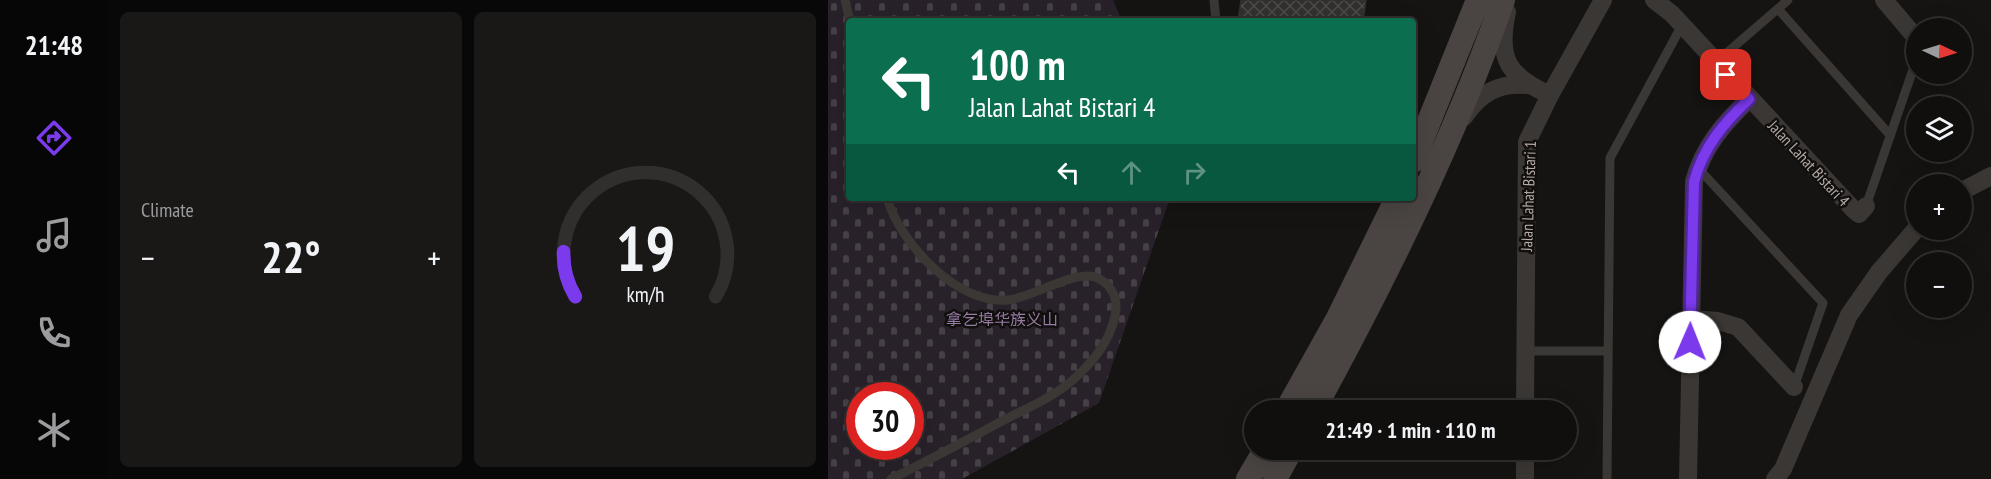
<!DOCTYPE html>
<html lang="en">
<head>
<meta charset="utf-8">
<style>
	:root { --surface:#100f0e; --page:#191817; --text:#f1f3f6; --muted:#9c9c9e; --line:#302f2e; --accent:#7c3aed }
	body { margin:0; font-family:"PT Sans Narrow","Noto Sans SC",sans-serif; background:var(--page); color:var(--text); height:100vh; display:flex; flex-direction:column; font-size:22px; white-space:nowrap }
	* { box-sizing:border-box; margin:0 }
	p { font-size:20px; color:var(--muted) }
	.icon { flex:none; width:33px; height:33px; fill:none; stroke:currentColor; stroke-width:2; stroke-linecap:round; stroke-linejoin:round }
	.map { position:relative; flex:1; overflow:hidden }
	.panel { display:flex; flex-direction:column; gap:12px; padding:12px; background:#090808; width:720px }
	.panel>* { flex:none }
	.guide { position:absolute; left:18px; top:18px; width:570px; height:183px; border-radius:6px; box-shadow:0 6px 24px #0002,0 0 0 2px var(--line); background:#0b6e4f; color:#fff; overflow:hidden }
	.needle { width:39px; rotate:94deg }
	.controls { position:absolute; left:1078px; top:18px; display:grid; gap:12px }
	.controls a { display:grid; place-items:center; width:66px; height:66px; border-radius:50%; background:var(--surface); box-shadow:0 6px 24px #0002,0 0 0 2px var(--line); font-size:30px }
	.speed { position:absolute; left:18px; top:382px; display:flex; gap:12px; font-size:30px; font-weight:700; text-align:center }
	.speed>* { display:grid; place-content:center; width:78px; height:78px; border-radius:50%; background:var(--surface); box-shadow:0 6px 24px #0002,0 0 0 2px var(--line); line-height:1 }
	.speed .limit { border:9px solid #d22; background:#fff; color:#111 }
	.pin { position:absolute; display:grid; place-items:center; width:51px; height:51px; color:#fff; margin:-26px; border-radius:12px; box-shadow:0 3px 9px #0006 }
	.me { position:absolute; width:66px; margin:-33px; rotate:1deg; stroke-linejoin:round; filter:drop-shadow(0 0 4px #0008) }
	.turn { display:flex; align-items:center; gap:21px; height:126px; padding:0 24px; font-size:27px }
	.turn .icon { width:78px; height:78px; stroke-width:2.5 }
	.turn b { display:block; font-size:42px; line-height:51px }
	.lanes { display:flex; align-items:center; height:57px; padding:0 24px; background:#0003; justify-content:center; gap:30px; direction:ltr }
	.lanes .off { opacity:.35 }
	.big { font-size:45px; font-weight:600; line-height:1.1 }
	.panel .tile { flex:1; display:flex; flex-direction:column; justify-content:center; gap:9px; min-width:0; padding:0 21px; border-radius:9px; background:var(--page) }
	.panel .dial { align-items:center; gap:0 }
	.dial svg { height:156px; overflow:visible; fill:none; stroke:var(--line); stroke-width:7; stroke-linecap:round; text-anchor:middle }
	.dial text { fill:var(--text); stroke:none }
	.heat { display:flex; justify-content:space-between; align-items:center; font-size:33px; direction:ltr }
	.panel .tiles { flex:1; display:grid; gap:12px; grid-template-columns:repeat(2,1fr) }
	.trip { position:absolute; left:416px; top:400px; width:333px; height:60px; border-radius:30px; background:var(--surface); box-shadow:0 6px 24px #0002,0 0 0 2px var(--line); font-weight:600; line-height:60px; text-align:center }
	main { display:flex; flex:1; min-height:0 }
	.tabs { display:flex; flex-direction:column; width:108px; justify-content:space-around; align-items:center; background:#060606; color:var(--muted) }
	.tabs .icon { width:42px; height:42px }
	.tabs .active { color:var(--accent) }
	.tabs b { font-size:27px; color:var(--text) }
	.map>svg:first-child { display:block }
	.cemetery { fill:url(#cemetery-stones); fill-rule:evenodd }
	.building { fill:url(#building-cross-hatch); stroke:#312f2d; stroke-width:1.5 }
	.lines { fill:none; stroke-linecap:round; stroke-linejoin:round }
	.service { stroke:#3a3734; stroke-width:9 }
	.minor { stroke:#3a3734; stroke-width:18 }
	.secondary { stroke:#4a4542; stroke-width:24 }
	.route-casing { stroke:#51269a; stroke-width:15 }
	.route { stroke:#7c3aed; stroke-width:10 }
	.labels { text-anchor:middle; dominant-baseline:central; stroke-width:5; stroke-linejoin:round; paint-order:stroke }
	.street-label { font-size:16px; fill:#b6aaa4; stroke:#100f0e }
	.park-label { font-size:16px; fill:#977aa2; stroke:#100f0e }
</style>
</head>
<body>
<main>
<nav class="tabs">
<b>21:48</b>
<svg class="icon active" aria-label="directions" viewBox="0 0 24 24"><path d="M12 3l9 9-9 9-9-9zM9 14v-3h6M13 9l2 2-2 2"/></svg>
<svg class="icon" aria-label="music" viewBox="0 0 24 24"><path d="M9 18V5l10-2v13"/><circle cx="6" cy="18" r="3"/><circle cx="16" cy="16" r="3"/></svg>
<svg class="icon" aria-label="phone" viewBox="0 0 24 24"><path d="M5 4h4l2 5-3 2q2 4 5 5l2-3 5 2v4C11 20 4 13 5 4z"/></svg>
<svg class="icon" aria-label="climate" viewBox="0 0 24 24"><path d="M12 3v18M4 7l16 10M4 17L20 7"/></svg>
</nav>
<section class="panel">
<div class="tiles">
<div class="tile"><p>Climate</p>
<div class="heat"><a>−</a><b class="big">22°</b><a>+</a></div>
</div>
<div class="tile dial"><svg viewBox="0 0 100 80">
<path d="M14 69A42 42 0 1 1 86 69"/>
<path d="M14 69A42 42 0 0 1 8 46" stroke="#7c3aed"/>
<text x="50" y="56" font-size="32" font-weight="700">19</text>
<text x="50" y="72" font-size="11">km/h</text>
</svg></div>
</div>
</section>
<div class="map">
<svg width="1163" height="479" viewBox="0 0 1163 479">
	<defs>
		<pattern id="cemetery-stones" width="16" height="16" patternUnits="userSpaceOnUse" patternTransform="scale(1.5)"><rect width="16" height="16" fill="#28212a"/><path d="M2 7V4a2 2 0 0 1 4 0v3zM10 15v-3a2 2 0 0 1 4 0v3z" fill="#453f46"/></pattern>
		<pattern id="building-cross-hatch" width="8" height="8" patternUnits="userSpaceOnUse" patternTransform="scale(1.5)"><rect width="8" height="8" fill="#31302e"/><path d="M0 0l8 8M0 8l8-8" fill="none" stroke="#4d4b49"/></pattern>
	</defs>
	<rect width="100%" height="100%" fill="#151413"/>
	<path class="cemetery" d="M 0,0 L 285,0 L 294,21 L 21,21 L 21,198 L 342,198 L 271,403 L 134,479 L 0,479 ZM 32,396 L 82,396 L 82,447 L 32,447 Z"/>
	<path class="building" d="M 413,0 L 538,0 L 535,21 L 410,21 Z"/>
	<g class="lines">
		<path class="service" d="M 17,0 L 22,21
			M 386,0 L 388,21
			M 950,9 L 1062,135
			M 887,63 L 960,0
			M 870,168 L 995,303 L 966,387
			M 59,198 C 72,243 129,305 180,300 C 203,298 247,270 267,277 C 281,282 289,295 288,309 C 285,337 267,360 247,378 C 228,396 199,408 176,420 C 139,440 101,460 63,479
			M 1038,206 L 1089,58
			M 697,351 L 780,351
			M 779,479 L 782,158 L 854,25"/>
		<path class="minor" d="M 826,0 L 844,14 L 1025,209 L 1031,214 L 1038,206
			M 1056,0 L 1089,39
			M 679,12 C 669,58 679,76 722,95
			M 636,117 C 652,93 670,83 699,85
			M 1134,191 L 1163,176
			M 863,319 L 890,321 L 910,327 L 966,387
			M 697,411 L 699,142 L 722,95 L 775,0
			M 697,450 L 697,479
			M 860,479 L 866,181 C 875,147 896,123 921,99
			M 947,479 L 955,469 L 1021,315 L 1051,272 L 1089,228"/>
		<path class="secondary" d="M 585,161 L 650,0
			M 458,411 L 510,318 L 569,198
			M 485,411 C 557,279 625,143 675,0
			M 420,479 L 437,450
			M 447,479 L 463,450"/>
	</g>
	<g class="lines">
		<defs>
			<path id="route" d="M 862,342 L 866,182 C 875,147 896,123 921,99 L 898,75"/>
		</defs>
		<use href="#route" class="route-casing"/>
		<use href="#route" class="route"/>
	</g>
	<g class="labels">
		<g class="street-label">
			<text transform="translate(981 163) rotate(47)">Jalan Lahat Bistari 4</text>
			<text transform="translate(700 196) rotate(-88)">Jalan Lahat Bistari 1</text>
		</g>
		<g class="park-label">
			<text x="174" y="319">拿乞埠华族义山</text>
		</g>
	</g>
</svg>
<div class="controls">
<a><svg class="needle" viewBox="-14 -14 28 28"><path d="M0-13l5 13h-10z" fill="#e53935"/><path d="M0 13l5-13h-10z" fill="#9c9c9e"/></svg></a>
<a><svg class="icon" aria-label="layers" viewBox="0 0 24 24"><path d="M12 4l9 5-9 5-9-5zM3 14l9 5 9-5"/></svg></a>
<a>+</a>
<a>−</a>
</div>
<div class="speed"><div class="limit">30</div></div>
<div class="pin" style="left:898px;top:75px;background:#d93025"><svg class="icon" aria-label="arrive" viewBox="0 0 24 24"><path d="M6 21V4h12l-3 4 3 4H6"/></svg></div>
<svg class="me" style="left:862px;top:342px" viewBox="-20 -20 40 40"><circle r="19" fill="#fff"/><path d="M0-13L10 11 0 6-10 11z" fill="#7c3aed"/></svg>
<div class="trip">21:49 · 1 min · 110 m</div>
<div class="guide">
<div class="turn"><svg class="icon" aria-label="left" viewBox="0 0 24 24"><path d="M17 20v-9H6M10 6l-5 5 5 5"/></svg><div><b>100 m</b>Jalan Lahat Bistari 4</div></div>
<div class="lanes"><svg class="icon" aria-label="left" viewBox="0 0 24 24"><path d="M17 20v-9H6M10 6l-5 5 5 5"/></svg><svg class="icon off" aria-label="ahead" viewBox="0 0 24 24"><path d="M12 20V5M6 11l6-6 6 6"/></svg><svg class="icon off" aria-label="right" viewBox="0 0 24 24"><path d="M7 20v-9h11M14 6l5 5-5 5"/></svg></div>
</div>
</div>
</main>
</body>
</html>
